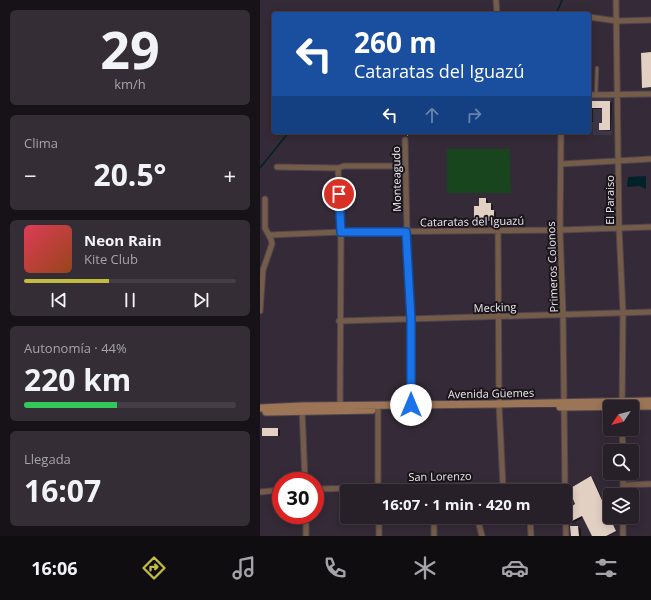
<!DOCTYPE html>
<html lang="es">
<head>
<meta charset="utf-8">
<style>
	:root { --surface:#282029; --page:#342d35; --text:#f1f3f6; --muted:#a5a3a8; --line:#443e46; --accent:#c2bd3f }
	body { margin:0; font-family:"Open Sans",sans-serif; background:var(--page); color:var(--text); height:100vh; display:flex; flex-direction:column; font-size:15px; white-space:nowrap }
	* { box-sizing:border-box; margin:0 }
	p { font-size:13px; color:var(--muted) }
	.icon { flex:none; width:22px; height:22px; fill:none; stroke:currentColor; stroke-width:2; stroke-linecap:round; stroke-linejoin:round }
	.map { position:relative; flex:1; overflow:hidden }
	.sheet { display:flex; flex-direction:column; gap:10px; padding:10px; background:#161217; width:260px }
	.sheet>* { flex:none }
	.hud { position:absolute; left:12px; top:12px; width:319px; height:122px; border-radius:4px; box-shadow:0 2px 10px #0003,0 0 0 1px var(--line); background:#1a4fa0; color:#fff; overflow:hidden }
	.needle { width:26px; rotate:235deg }
	.fabs { position:absolute; left:343px; top:400px; display:grid; gap:8px }
	.fabs a { display:grid; place-items:center; width:36px; height:36px; border-radius:4px; background:var(--surface); box-shadow:0 2px 10px #0003,0 0 0 1px var(--line); font-size:20px }
	.speed { position:absolute; left:12px; top:472px; display:flex; gap:8px; font-size:20px; font-weight:700; text-align:center }
	.speed>* { display:grid; place-content:center; width:52px; height:52px; border-radius:50%; background:var(--surface); box-shadow:0 2px 10px #0003,0 0 0 1px var(--line); line-height:1 }
	.speed .limit { border:6px solid #d22; background:#fff; color:#111 }
	.pin { position:absolute; display:grid; place-items:center; width:34px; height:34px; color:#fff; margin:-17px; border:2px solid #fff; border-radius:50%; box-shadow:0 1px 4px #0007 }
	.me { position:absolute; width:44px; margin:-22px; rotate:0deg; stroke-linejoin:round; filter:drop-shadow(0 0 3px #0008) }
	.turn { display:flex; align-items:center; gap:14px; height:84px; padding:0 16px; font-size:18px }
	.turn .icon { width:52px; height:52px; stroke-width:2.5 }
	.turn b { display:block; font-size:28px; line-height:34px }
	.lanes { display:flex; align-items:center; height:38px; padding:0 16px; background:#0003; justify-content:center; gap:20px; direction:ltr }
	.lanes .off { opacity:.35 }
	.big { font-size:30px; font-weight:700; line-height:1.1 }
	.sheet .card { flex:1; display:flex; flex-direction:column; justify-content:center; gap:6px; min-width:0; padding:0 14px; border-radius:6px; background:var(--page) }
	.sheet .dial { align-items:center; gap:0 }
	.dial b { font-size:52px; line-height:1 }
	.song { display:flex; align-items:center; gap:12px }
	.cover { width:48px; height:48px; border-radius:6px; background:linear-gradient(135deg,hsl(350 70% 55%),hsl(20 70% 35%)) }
	.played { height:4px; border-radius:2px; background:linear-gradient(90deg,var(--accent) 40%,var(--line) 40%) }
	.keys { display:flex; justify-content:space-around; direction:ltr }
	.heat { display:flex; justify-content:space-between; align-items:center; font-size:22px; direction:ltr }
	.charge { height:6px; border-radius:3px; background:linear-gradient(90deg,#34c759 44%,var(--line) 0) }
	.trip { position:absolute; left:80px; top:484px; width:232px; height:40px; border-radius:4px; background:var(--surface); box-shadow:0 2px 10px #0003,0 0 0 1px var(--line); font-weight:700; line-height:40px; text-align:center }
	.menu { display:flex; height:64px; justify-content:space-around; align-items:center; background:#100d10; color:var(--muted) }
	.menu .icon { width:28px; height:28px }
	.menu .active { color:var(--accent) }
	.menu b { font-size:18px; color:var(--text) }
	main { display:flex; flex:1; min-height:0 }
	.map>svg:first-child { display:block }
	.education { fill:#3c3646 }
	.green { fill:#19451e }
	.water { fill:#022229 }
	.shadow { fill:#0007 }
	.lines { fill:none; stroke-linecap:round; stroke-linejoin:round }
	.stream { stroke:#022229; stroke-width:1.5 }
	.building { fill:#e2d0c3 }
	.lane-casing { stroke:#4f4551; stroke-width:4.5 }
	.street-casing { stroke:#4f4551; stroke-width:7 }
	.secondary-casing { stroke:#4f4551; stroke-width:9 }
	.path { stroke:#948b96; stroke-width:1; stroke-dasharray:2 2; stroke-linecap:butt }
	.lane { stroke:#755c49; stroke-width:2.5 }
	.street { stroke:#755c49; stroke-width:5 }
	.secondary { stroke:#9c7557; stroke-width:7 }
	.route-casing { stroke:#114b97; stroke-width:10 }
	.route { stroke:#1a73e8; stroke-width:7 }
	.labels { text-anchor:middle; dominant-baseline:central; stroke-width:4; stroke-linejoin:round; paint-order:stroke }
	.street-label { font-size:11px; fill:#f0e9f1; stroke:#19151a }
</style>
</head>
<body>
<main>
<section class="sheet">
<div class="card dial"><b>29</b><p>km/h</p></div>
<div class="card"><p>Clima</p>
<div class="heat"><a>−</a><b class="big">20.5°</b><a>+</a></div>
</div>
<div class="card">
<div class="song"><i class="cover"></i><div><b>Neon Rain</b><p>Kite Club</p></div></div>
<div class="played"></div>
<div class="keys"><svg class="icon" aria-label="previous" viewBox="0 0 24 24"><path d="M18 5L8 12l10 7zM5 5v14"/></svg><svg class="icon" aria-label="pause" viewBox="0 0 24 24"><path d="M8 5v14M16 5v14"/></svg><svg class="icon" aria-label="next" viewBox="0 0 24 24"><path d="M6 5l10 7-10 7zM19 5v14"/></svg></div>
</div>
<div class="card"><p>Autonomía · 44%</p><b class="big">220 km</b><div class="charge"></div></div>
<div class="card"><p>Llegada</p><b class="big">16:07</b></div>
</section>
<div class="map">
<svg width="391" height="536" viewBox="0 0 391 536">
	<rect width="100%" height="100%" fill="#352a37"/>
	<path class="education" d="M 351,98 L 352,135 L 333,135 L 332,122 L 329,122 L 329,99 Z"/>
	<path class="green" d="M 187,149 L 250,149 L 251,193 L 187,193 Z"/>
	<path class="water" d="M 386,176 L 386,189 L 379,186 L 367,187 L 368,177 Z"/>
	<path class="shadow" d="M 329,102 L 350,102 L 352,103 L 351,131 L 340,130 L 343,124 L 343,109 L 333,109 L 333,122 L 329,122 Z
		M 226,199 L 228,200 L 228,204 L 233,205 L 233,211 L 236,212 L 236,222 L 217,222 L 215,221 L 220,207 Z
		M 17,429 L 20,430 L 20,436 L 5,436 L 3,435 Z
		M 331,477 L 333,479 L 356,530 L 344,536 L 333,536 L 324,517 L 313,523 L 311,522 L 316,504 Z
		M 318,527 L 321,529 L 321,536 L 312,536 Z
		M 357,531 L 357,532 L 348,536 Z"/>
	<g class="lines">
		<path class="stream" d="M 296,14 L 302,0
			M 0,168 L 29,132"/>
	</g>
	<path class="building" d="M 391,52 L 391,87 L 382,88 L 381,53 Z
		M 329,101 L 350,101 L 350,130 L 339,130 L 339,123 L 342,123 L 342,108 L 329,108 Z
		M 219,198 L 226,198 L 226,203 L 231,203 L 231,210 L 234,210 L 234,221 L 214,221 L 214,206 L 219,206 Z
		M 2,428 L 18,428 L 18,436 L 2,436 Z
		M 331,476 L 356,531 L 346,536 L 332,536 L 322,516 L 310,522 L 309,508 L 315,504 L 309,489 Z
		M 310,526 L 318,526 L 319,536 L 311,536 Z"/>
	<g class="lines">
		<defs>
			<path id="lane" d="M 336,95 L 337,68"/>
			<path id="street" d="M 236,0 L 237,14
				M 356,0 L 359,227 L 363,313 L 362,405
				M 329,17 L 357,21 L 391,20
				M 329,95 L 391,94
				M 301,132 L 300,230 L 303,314 L 305,491
				M 145,140 L 147,232 L 151,320 L 152,410
				M 301,164 L 391,159
				M 17,167 L 78,168 L 84,166 L 145,166
				M 78,168 L 81,232 L 80,408
				M 238,230 L 239,404 L 243,486
				M 9,235 L 81,232 L 300,230 L 391,227
				M 0,311 L 3,270 L 12,244 L 11,239 L 5,228 L 5,199
				M 79,321 L 391,312
				M 118,405 L 118,490
				M 42,408 L 45,481
				M 362,429 L 363,451
				M 363,473 L 363,495
				M 363,485 L 391,484
				M 55,489 L 208,486 L 305,486
				M 0,492 L 21,490
				M 305,496 L 306,536
				M 46,515 L 46,536
				M 119,517 L 119,536
				M 174,517 L 174,536
				M 217,517 L 222,536
				M 270,517 L 271,536
				M 363,536 L 363,517"/>
			<path id="secondary" d="M 300,407 L 391,406
				M 0,408 L 42,406 L 239,404 L 391,401
				M 6,412 L 112,410"/>
		</defs>
		<use href="#lane" class="lane-casing"/>
		<use href="#street" class="street-casing"/>
		<use href="#secondary" class="secondary-casing"/>
		<path class="path" d="M 147,136 L 151,132"/>
		<use href="#lane" class="lane"/>
		<use href="#street" class="street"/>
		<use href="#secondary" class="secondary"/>
	</g>
	<g class="lines">
		<defs>
			<path id="route" d="M 79,194 L 81,232 L 146,232 L 151,320 L 151,405"/>
		</defs>
		<use href="#route" class="route-casing"/>
		<use href="#route" class="route"/>
	</g>
	<g class="labels">
		<g class="street-label">
			<text transform="translate(136 179) rotate(-91)">Monteagudo</text>
			<text transform="translate(349 200) rotate(-90)">El Paraiso</text>
			<text transform="translate(212 221) rotate(-1)">Cataratas del Iguazú</text>
			<text transform="translate(292 267) rotate(-92)">Primeros Colonos</text>
			<text transform="translate(235 307) rotate(-2)">Mecking</text>
			<text transform="translate(231 393) rotate(-1)">Avenida Güemes</text>
			<text transform="translate(180 476) rotate(-1)">San Lorenzo</text>
		</g>
	</g>
</svg>
<div class="fabs">
<a><svg class="needle" viewBox="-14 -14 28 28"><path d="M0-13l5 13h-10z" fill="#e53935"/><path d="M0 13l5-13h-10z" fill="#a5a3a8"/></svg></a>
<a><svg class="icon" aria-label="search" viewBox="0 0 24 24"><circle cx="10" cy="10" r="6"/><path d="M15 15l6 6"/></svg></a>
<a><svg class="icon" aria-label="layers" viewBox="0 0 24 24"><path d="M12 4l9 5-9 5-9-5zM3 14l9 5 9-5"/></svg></a>
</div>
<div class="speed"><div class="limit">30</div></div>
<div class="pin" style="left:79px;top:194px;background:#d93025"><svg class="icon" aria-label="arrive" viewBox="0 0 24 24"><path d="M6 21V4h12l-3 4 3 4H6"/></svg></div>
<svg class="me" style="left:151px;top:405px" viewBox="-20 -20 40 40"><circle r="19" fill="#fff"/><path d="M0-13L10 11 0 6-10 11z" fill="#1a73e8"/></svg>
<div class="trip">16:07 · 1 min · 420 m</div>
<div class="hud">
<div class="turn"><svg class="icon" aria-label="left" viewBox="0 0 24 24"><path d="M17 20v-9H6M10 6l-5 5 5 5"/></svg><div><b>260 m</b>Cataratas del Iguazú</div></div>
<div class="lanes"><svg class="icon" aria-label="left" viewBox="0 0 24 24"><path d="M17 20v-9H6M10 6l-5 5 5 5"/></svg><svg class="icon off" aria-label="ahead" viewBox="0 0 24 24"><path d="M12 20V5M6 11l6-6 6 6"/></svg><svg class="icon off" aria-label="right" viewBox="0 0 24 24"><path d="M7 20v-9h11M14 6l5 5-5 5"/></svg></div>
</div>
</div>
</main>
<nav class="menu">
<b>16:06</b>
<svg class="icon active" aria-label="directions" viewBox="0 0 24 24"><path d="M12 3l9 9-9 9-9-9zM9 14v-3h6M13 9l2 2-2 2"/></svg>
<svg class="icon" aria-label="music" viewBox="0 0 24 24"><path d="M9 18V5l10-2v13"/><circle cx="6" cy="18" r="3"/><circle cx="16" cy="16" r="3"/></svg>
<svg class="icon" aria-label="phone" viewBox="0 0 24 24"><path d="M5 4h4l2 5-3 2q2 4 5 5l2-3 5 2v4C11 20 4 13 5 4z"/></svg>
<svg class="icon" aria-label="climate" viewBox="0 0 24 24"><path d="M12 3v18M4 7l16 10M4 17L20 7"/></svg>
<svg class="icon" aria-label="car" viewBox="0 0 24 24"><path d="M5 17H2v-5l4-1 3-4h7l3 4 3 1v5h-3M9 17h6M6 11h13"/><circle cx="7" cy="17" r="2"/><circle cx="17" cy="17" r="2"/></svg>
<svg class="icon" aria-label="filters" viewBox="0 0 24 24"><path d="M4 7h16M4 17h16"/><circle cx="9" cy="7" r="2"/><circle cx="15" cy="17" r="2"/></svg>
</nav>
</body>
</html>
